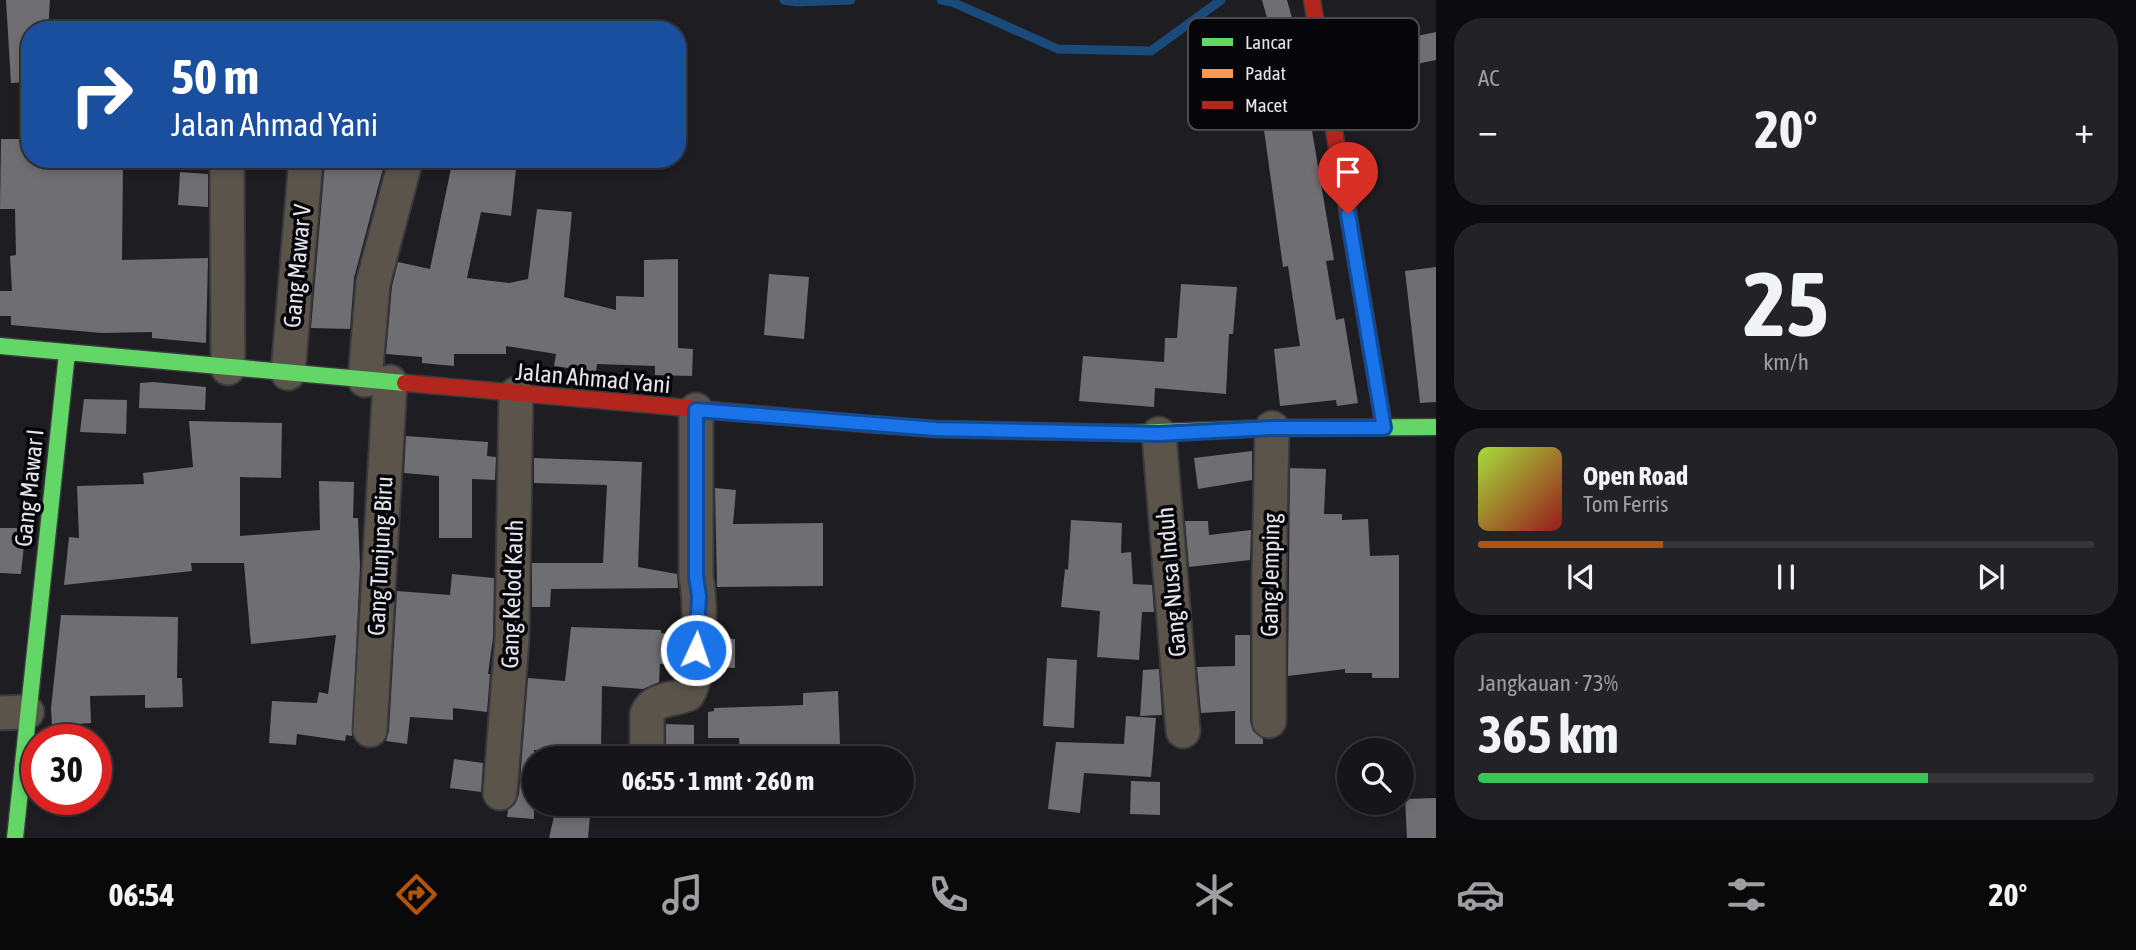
<!DOCTYPE html>
<html lang="id">
<head>
<meta charset="utf-8">
<style>
	:root { --surface:#16161a; --page:#232327; --text:#f1f3f6; --muted:#9e9fa2; --line:#353539; --accent:#b45309 }
	body { margin:0; font-family:"Asap Condensed",sans-serif; background:var(--page); color:var(--text); height:100vh; display:flex; flex-direction:column; font-size:26px; white-space:nowrap }
	* { box-sizing:border-box; margin:0 }
	p { font-size:23px; color:var(--muted) }
	.icon { flex:none; width:38px; height:38px; fill:none; stroke:currentColor; stroke-width:2; stroke-linecap:round; stroke-linejoin:round }
	.map { position:relative; flex:1; overflow:hidden }
	.details { display:flex; flex-direction:column; gap:18px; padding:18px; background:#0c0c0e; width:700px }
	.details>* { flex:none }
	.hud { position:absolute; left:21px; top:21px; width:665px; height:147px; border-radius:28px; box-shadow:0 4px 10px #0003,0 0 0 2px var(--line); background:#1a4fa0; color:#fff; overflow:hidden }
	.fabs { position:absolute; left:1337px; top:738px; display:grid; gap:14px }
	.fabs a { display:grid; place-items:center; width:77px; height:77px; border-radius:50%; background:var(--surface); box-shadow:0 4px 10px #0003,0 0 0 2px var(--line); font-size:35px }
	.speed { position:absolute; left:21px; top:724px; display:flex; gap:14px; font-size:35px; font-weight:700; text-align:center }
	.speed>* { display:grid; place-content:center; width:91px; height:91px; border-radius:50%; background:var(--surface); box-shadow:0 4px 10px #0003,0 0 0 2px var(--line); line-height:1 }
	.speed .limit { border:10px solid #d22; background:#fff; color:#111 }
	.pin { position:absolute; display:grid; place-items:center; width:60px; height:60px; color:#fff; margin:-72px -30px; border-radius:50% 50% 50% 0; rotate:-45deg; box-shadow:0 0 7px #0007 }
	.pin .icon { rotate:45deg }
	.me { position:absolute; width:77px; margin:-38px; rotate:3deg; stroke-linejoin:round; filter:drop-shadow(0 0 5px #0008) }
	.turn { display:flex; align-items:center; gap:24px; height:147px; padding:0 35px; font-size:32px }
	.turn .icon { width:91px; height:91px; stroke-width:2.5 }
	.turn b { display:block; font-size:49px; line-height:60px }
	.big { font-size:52px; font-weight:700; line-height:1.1 }
	.details .widget { flex:1; display:flex; flex-direction:column; justify-content:center; gap:10px; min-width:0; padding:0 24px; border-radius:28px; background:var(--page) }
	.details .dial { align-items:center; gap:0 }
	.dial b { font-size:91px; line-height:1 }
	.song { display:flex; align-items:center; gap:21px }
	.cover { width:84px; height:84px; border-radius:10px; background:linear-gradient(135deg,hsl(80 70% 55%),hsl(0 70% 35%)) }
	.played { height:7px; border-radius:4px; background:linear-gradient(90deg,var(--accent) 30%,var(--line) 30%) }
	.keys { display:flex; justify-content:space-around; direction:ltr }
	.heat { display:flex; justify-content:space-between; align-items:center; font-size:38px; direction:ltr }
	.charge { height:10px; border-radius:5px; background:linear-gradient(90deg,#34c759 73%,var(--line) 0) }
	.trip { position:absolute; left:522px; top:746px; width:392px; height:70px; border-radius:35px; background:var(--surface); box-shadow:0 4px 10px #0003,0 0 0 2px var(--line); font-weight:700; line-height:70px; text-align:center }
	.tabs { display:flex; height:112px; justify-content:space-around; align-items:center; background:#09090a; color:var(--muted) }
	.tabs .icon { width:49px; height:49px }
	.tabs .active { color:var(--accent) }
	.tabs b { font-size:32px; color:var(--text) }
	main { display:flex; flex:1; min-height:0 }
	.map>svg:first-child { display:block }
	.lines { fill:none; stroke-linecap:round; stroke-linejoin:round }
	.stream { stroke:#1a4a7a; stroke-width:9 }
	.building { fill:#6f6f73 }
	.street-casing { stroke:#3a3a3d; stroke-width:37 }
	.fast-casing { stroke:#3a3a3d; stroke-width:19 }
	.slow-casing { stroke:#3a3a3d; stroke-width:19 }
	.jam-casing { stroke:#3a3a3d; stroke-width:19 }
	.street { stroke:#5a544b; stroke-width:33 }
	.fast { stroke:#63d668; stroke-width:16 }
	.slow { stroke:#ff974d; stroke-width:16 }
	.jam { stroke:#b3261e; stroke-width:16 }
	.route-casing { stroke:#114b97; stroke-width:18 }
	.route { stroke:#1a73e8; stroke-width:12 }
	.labels { text-anchor:middle; dominant-baseline:central; stroke-width:7; stroke-linejoin:round; paint-order:stroke }
	.street-label { font-size:24px; fill:#e4e5ec; stroke:#06060a }
	.key { fill:#06060a; stroke:#49494e; stroke-width:2 }
	.key-label { font-size:19px; fill:#e4e5ec }
</style>
</head>
<body>
<main>
<div class="map">
<svg width="1436" height="838" viewBox="0 0 1436 838">
	<rect width="100%" height="100%" fill="#1d1d22"/>
	<g class="lines">
		<path class="stream" d="M 784,0 L 797,2 L 851,0
			M 941,0 L 952,2 L 1058,49 L 1151,51 L 1221,0"/>
	</g>
	<path class="building" d="M 6,0 L 50,0 L 48,30 L 30,30 L 30,82 L 11,83 Z
		M 1262,0 L 1287,0 L 1294,25 L 1334,260 L 1326,261 L 1336,320 L 1344,318 L 1358,403 L 1337,406 L 1336,400 L 1280,406 L 1274,349 L 1300,346 L 1288,266 L 1283,267 L 1259,94 L 1287,89 Z
		M 1411,30 L 1412,37 L 1436,32 L 1436,60 L 1416,64 L 1418,71 L 1382,77 L 1383,83 L 1349,90 L 1341,42 Z
		M 1,139 L 30,139 L 30,159 L 77,159 L 78,163 L 123,163 L 122,260 L 208,258 L 206,343 L 152,338 L 152,332 L 102,333 L 11,325 L 11,316 L 0,316 L 0,291 L 12,291 L 10,256 L 16,255 L 15,209 L 0,209 Z
		M 453,159 L 517,159 L 511,216 L 481,212 L 467,278 L 509,283 L 528,279 L 537,209 L 572,212 L 564,297 L 616,310 L 616,296 L 644,297 L 644,260 L 678,259 L 678,348 L 693,349 L 692,376 L 655,375 L 655,366 L 597,364 L 596,372 L 554,366 L 556,354 L 506,346 L 506,354 L 454,354 L 454,366 L 422,363 L 422,357 L 386,354 L 392,286 L 398,262 L 430,269 Z
		M 325,162 L 384,165 L 354,278 L 350,329 L 311,328 Z
		M 180,172 L 208,174 L 208,207 L 178,205 Z
		M 1436,267 L 1436,402 L 1420,403 L 1405,271 Z
		M 769,274 L 809,277 L 804,339 L 764,335 Z
		M 1181,284 L 1237,287 L 1233,334 L 1229,334 L 1226,394 L 1155,388 L 1154,407 L 1079,401 L 1083,356 L 1164,362 L 1165,338 L 1177,338 Z
		M 153,382 L 206,387 L 205,410 L 139,408 L 140,383 Z
		M 84,399 L 127,400 L 126,434 L 80,432 Z
		M 189,421 L 282,423 L 281,478 L 240,477 L 240,536 L 320,530 L 319,481 L 354,482 L 353,518 L 358,518 L 360,566 L 352,736 L 346,735 L 345,741 L 297,734 L 296,745 L 269,743 L 272,701 L 317,703 L 319,692 L 328,694 L 336,635 L 251,644 L 244,563 L 191,563 L 192,571 L 64,585 L 69,537 L 79,538 L 77,486 L 144,484 L 143,473 L 193,467 Z
		M 406,436 L 488,442 L 487,456 L 496,457 L 495,480 L 472,479 L 472,538 L 439,538 L 439,476 L 404,473 Z
		M 1252,451 L 1252,480 L 1198,489 L 1194,458 Z
		M 534,458 L 642,462 L 638,567 L 677,574 L 678,588 L 551,589 L 550,607 L 532,607 L 532,563 L 603,563 L 607,485 L 534,483 Z
		M 1290,468 L 1326,469 L 1324,514 L 1342,514 L 1342,520 L 1368,519 L 1370,556 L 1399,555 L 1399,678 L 1372,678 L 1372,673 L 1345,673 L 1345,669 L 1288,676 Z
		M 715,488 L 736,490 L 733,524 L 823,523 L 823,586 L 717,587 Z
		M 1071,520 L 1122,523 L 1121,553 L 1131,552 L 1133,584 L 1152,585 L 1154,612 L 1142,612 L 1139,660 L 1097,657 L 1100,611 L 1061,607 L 1065,569 L 1068,570 Z
		M 1185,521 L 1208,521 L 1209,535 L 1251,530 L 1250,560 L 1189,567 Z
		M 0,528 L 24,528 L 23,535 L 25,535 L 21,574 L 0,573 Z
		M 452,574 L 494,578 L 493,638 L 488,674 L 490,674 L 487,712 L 453,708 L 453,720 L 410,717 L 407,744 L 386,741 L 389,731 L 397,591 L 450,595 Z
		M 61,615 L 178,617 L 177,678 L 182,678 L 183,707 L 145,708 L 145,695 L 90,696 L 91,723 L 52,726 L 51,708 Z
		M 571,627 L 661,630 L 661,633 L 680,635 L 677,664 L 660,664 L 659,682 L 643,689 L 602,686 L 601,748 L 534,750 L 534,819 L 507,817 L 508,810 L 515,804 L 519,794 L 528,678 L 565,681 Z
		M 1235,635 L 1250,635 L 1250,721 L 1253,731 L 1263,739 L 1263,744 L 1235,744 L 1235,711 L 1201,713 L 1197,667 L 1235,666 Z
		M 718,638 L 735,639 L 735,668 L 715,667 Z
		M 1047,658 L 1077,660 L 1074,728 L 1043,726 Z
		M 1159,669 L 1162,715 L 1140,716 L 1143,670 Z
		M 838,691 L 840,746 L 819,746 L 820,758 L 789,758 L 788,752 L 740,752 L 739,738 L 708,738 L 708,712 L 714,711 L 714,708 L 803,705 L 803,693 Z
		M 1126,716 L 1156,718 L 1151,777 L 1084,773 L 1080,813 L 1048,809 L 1056,742 L 1124,744 Z
		M 666,724 L 694,725 L 694,758 L 666,758 Z
		M 454,759 L 483,763 L 481,792 L 450,788 Z
		M 1131,781 L 1160,782 L 1160,815 L 1130,814 Z
		M 1436,798 L 1436,838 L 1407,838 L 1405,799 Z
		M 557,803 L 591,803 L 588,838 L 549,838 Z"/>
	<g class="lines">
		<defs>
			<path id="street" d="M 227,159 L 228,368
				M 288,373 L 306,159
				M 365,380 L 373,283 L 406,159
				M 1159,434 L 1183,731
				M 0,713 L 27,712
				M 1269,721 L 1269,579 L 1272,428
				M 370,730 L 390,382
				M 647,758 L 647,714 C 654,697 673,701 688,694 C 701,670 701,603 696,576 L 696,410
				M 500,793 L 512,639 L 516,394"/>
			<path id="fast" d="M 0,346 L 405,383
				M 1131,433 L 1272,428 L 1436,427
				M 15,838 L 67,353"/>
			<path id="slow" d="M 868,424 L 936,429 L 1131,433"/>
			<path id="jam" d="M 1312,0 L 1384,427
				M 405,383 L 868,424"/>
		</defs>
		<use href="#street" class="street-casing"/>
		<use href="#fast" class="fast-casing"/>
		<use href="#slow" class="slow-casing"/>
		<use href="#jam" class="jam-casing"/>
		<use href="#street" class="street"/>
		<use href="#fast" class="fast"/>
		<use href="#slow" class="slow"/>
		<use href="#jam" class="jam"/>
	</g>
	<g class="lines">
		<defs>
			<path id="route" d="M 696,650 L 699,596 L 696,576 L 696,410 L 936,429 L 1159,434 L 1272,428 L 1384,428 L 1348,214"/>
		</defs>
		<use href="#route" class="route-casing"/>
		<use href="#route" class="route"/>
	</g>
	<g class="labels">
		<g class="street-label">
			<text transform="translate(297 266) rotate(-85)">Gang Mawar V</text>
			<text transform="translate(593 378) rotate(5)">Jalan Ahmad Yani</text>
			<text transform="translate(29 488) rotate(-84)">Gang Mawar I</text>
			<text transform="translate(380 556) rotate(-87)">Gang Tunjung Biru</text>
			<text transform="translate(1270 575) rotate(-89)">Gang Jemping</text>
			<text transform="translate(1171 582) rotate(-95)">Gang Nusa Induh</text>
			<text transform="translate(512 594) rotate(-88)">Gang Kelod Kauh</text>
		</g>
	</g>
	<rect x="1188" y="18" width="231" height="112" rx="10" class="key"/>
	<rect x="1202" y="38" width="31" height="8" fill="#63d668"/>
	<rect x="1202" y="69" width="31" height="9" fill="#ff974d"/>
	<rect x="1202" y="101" width="31" height="8" fill="#b3261e"/>
	<g class="key-label">
		<text x="1245" y="49">Lancar</text>
		<text x="1245" y="80">Padat</text>
		<text x="1245" y="112">Macet</text>
	</g>
</svg>
<div class="fabs">
<a><svg class="icon" aria-label="search" viewBox="0 0 24 24"><circle cx="10" cy="10" r="6"/><path d="M15 15l6 6"/></svg></a>
</div>
<div class="speed"><div class="limit">30</div></div>
<div class="pin" style="left:1348px;top:214px;background:#d93025"><svg class="icon" aria-label="arrive" viewBox="0 0 24 24"><path d="M6 21V4h12l-3 4 3 4H6"/></svg></div>
<svg class="me" style="left:696px;top:650px" viewBox="-20 -20 40 40"><circle r="17" fill="#1a73e8" stroke="#fff" stroke-width="3"/><path d="M0-11L8 9 0 5-8 9z" fill="#fff"/></svg>
<div class="trip">06:55 · 1 mnt · 260 m</div>
<div class="hud">
<div class="turn"><svg class="icon" aria-label="right" viewBox="0 0 24 24"><path d="M7 20v-9h11M14 6l5 5-5 5"/></svg><div><b>50 m</b>Jalan Ahmad Yani</div></div>
</div>
</div>
<section class="details">
<div class="widget"><p>AC</p>
<div class="heat"><a>−</a><b class="big">20°</b><a>+</a></div>
</div>
<div class="widget dial"><b>25</b><p>km/h</p></div>
<div class="widget">
<div class="song"><i class="cover"></i><div><b>Open Road</b><p>Tom Ferris</p></div></div>
<div class="played"></div>
<div class="keys"><svg class="icon" aria-label="previous" viewBox="0 0 24 24"><path d="M18 5L8 12l10 7zM5 5v14"/></svg><svg class="icon" aria-label="pause" viewBox="0 0 24 24"><path d="M8 5v14M16 5v14"/></svg><svg class="icon" aria-label="next" viewBox="0 0 24 24"><path d="M6 5l10 7-10 7zM19 5v14"/></svg></div>
</div>
<div class="widget"><p>Jangkauan · 73%</p><b class="big">365 km</b><div class="charge"></div></div>
</section>
</main>
<nav class="tabs">
<b>06:54</b>
<svg class="icon active" aria-label="directions" viewBox="0 0 24 24"><path d="M12 3l9 9-9 9-9-9zM9 14v-3h6M13 9l2 2-2 2"/></svg>
<svg class="icon" aria-label="music" viewBox="0 0 24 24"><path d="M9 18V5l10-2v13"/><circle cx="6" cy="18" r="3"/><circle cx="16" cy="16" r="3"/></svg>
<svg class="icon" aria-label="phone" viewBox="0 0 24 24"><path d="M5 4h4l2 5-3 2q2 4 5 5l2-3 5 2v4C11 20 4 13 5 4z"/></svg>
<svg class="icon" aria-label="climate" viewBox="0 0 24 24"><path d="M12 3v18M4 7l16 10M4 17L20 7"/></svg>
<svg class="icon" aria-label="car" viewBox="0 0 24 24"><path d="M5 17H2v-5l4-1 3-4h7l3 4 3 1v5h-3M9 17h6M6 11h13"/><circle cx="7" cy="17" r="2"/><circle cx="17" cy="17" r="2"/></svg>
<svg class="icon" aria-label="filters" viewBox="0 0 24 24"><path d="M4 7h16M4 17h16"/><circle cx="9" cy="7" r="2"/><circle cx="15" cy="17" r="2"/></svg>
<b>20°</b>
</nav>
</body>
</html>
